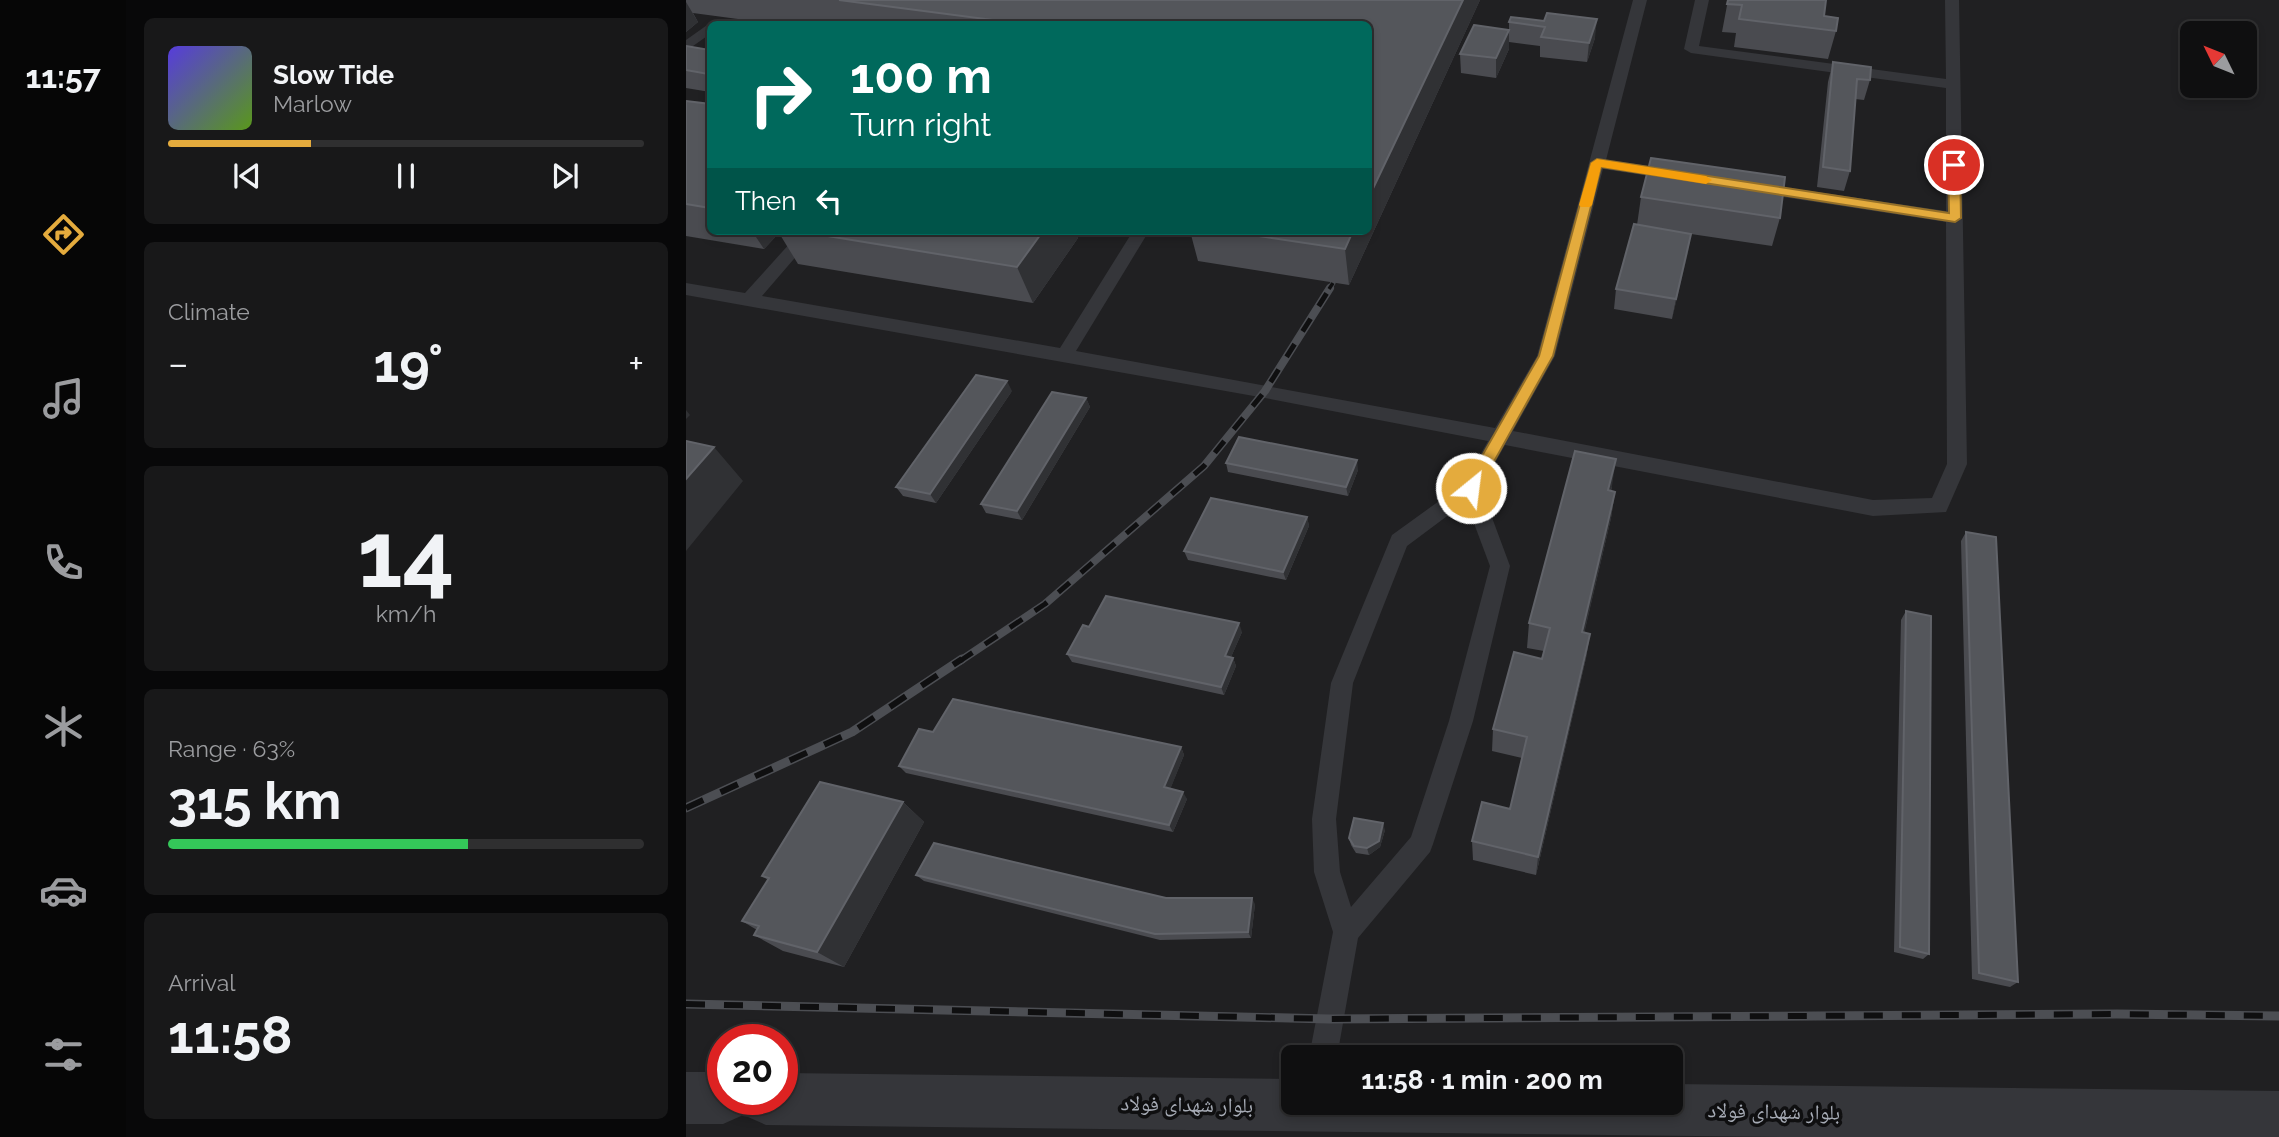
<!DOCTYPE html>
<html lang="en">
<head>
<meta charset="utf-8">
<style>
	:root { --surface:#0f0f10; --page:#181819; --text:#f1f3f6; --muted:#9b9c9f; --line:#2f2f30; --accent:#e4ab3d }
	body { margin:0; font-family:Raleway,"Noto Naskh Arabic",sans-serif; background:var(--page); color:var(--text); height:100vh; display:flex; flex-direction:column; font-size:26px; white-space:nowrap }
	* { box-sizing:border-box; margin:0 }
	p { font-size:23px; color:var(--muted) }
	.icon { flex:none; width:38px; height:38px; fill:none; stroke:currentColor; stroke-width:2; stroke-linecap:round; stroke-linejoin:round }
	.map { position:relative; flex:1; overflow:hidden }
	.details { display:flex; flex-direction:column; gap:18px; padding:18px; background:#080809; width:560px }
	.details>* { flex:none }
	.banner { position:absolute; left:21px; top:21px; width:665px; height:214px; border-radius:10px; box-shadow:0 4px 10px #0003,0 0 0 2px var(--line); background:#00695c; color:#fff; overflow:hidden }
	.needle { width:46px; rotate:313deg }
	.fabs { position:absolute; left:1494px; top:21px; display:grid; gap:14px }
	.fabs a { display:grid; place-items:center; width:77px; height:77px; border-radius:10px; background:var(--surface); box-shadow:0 4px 10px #0003,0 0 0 2px var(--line); font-size:35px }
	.speed { position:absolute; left:21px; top:1024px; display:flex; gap:14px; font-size:35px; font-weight:700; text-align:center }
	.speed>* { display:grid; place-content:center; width:91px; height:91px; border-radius:50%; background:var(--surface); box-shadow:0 4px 10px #0003,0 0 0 2px var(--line); line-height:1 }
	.speed .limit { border:10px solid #d22; background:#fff; color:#111 }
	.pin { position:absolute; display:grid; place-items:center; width:60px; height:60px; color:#fff; margin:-30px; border:4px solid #fff; border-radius:50%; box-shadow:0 2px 7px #0007 }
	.me { position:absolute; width:77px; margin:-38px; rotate:29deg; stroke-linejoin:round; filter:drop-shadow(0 0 5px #0008) }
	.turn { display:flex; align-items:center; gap:24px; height:147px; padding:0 28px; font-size:32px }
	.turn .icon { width:91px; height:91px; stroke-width:2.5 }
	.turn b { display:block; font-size:49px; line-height:60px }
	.then { display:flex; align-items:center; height:66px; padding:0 28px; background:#0003; gap:14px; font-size:26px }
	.big { font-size:52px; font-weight:700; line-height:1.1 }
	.details .widget { flex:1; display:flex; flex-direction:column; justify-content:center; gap:10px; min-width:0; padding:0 24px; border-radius:10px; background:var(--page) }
	.details .dial { align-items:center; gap:0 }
	.dial b { font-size:91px; line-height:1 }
	.song { display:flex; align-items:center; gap:21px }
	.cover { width:84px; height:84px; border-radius:10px; background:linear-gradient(135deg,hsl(250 70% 55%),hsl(90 70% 35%)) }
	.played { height:7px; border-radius:4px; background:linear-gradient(90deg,var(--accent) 30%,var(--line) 30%) }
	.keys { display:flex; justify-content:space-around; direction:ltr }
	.heat { display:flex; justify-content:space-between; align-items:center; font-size:38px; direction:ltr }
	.charge { height:10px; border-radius:5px; background:linear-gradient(90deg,#34c759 63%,var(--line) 0) }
	.trip { position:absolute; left:595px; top:1045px; width:402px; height:70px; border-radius:10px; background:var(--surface); box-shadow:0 4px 10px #0003,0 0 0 2px var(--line); font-weight:700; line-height:70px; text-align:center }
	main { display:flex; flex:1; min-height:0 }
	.dock { display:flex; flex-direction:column; width:126px; justify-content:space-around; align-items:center; background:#060606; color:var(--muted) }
	.dock .icon { width:49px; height:49px }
	.dock .selected { color:var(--accent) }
	.dock b { font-size:32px; color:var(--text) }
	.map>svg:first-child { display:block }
	.built { fill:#202022; fill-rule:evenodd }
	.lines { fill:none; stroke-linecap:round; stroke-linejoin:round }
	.service { fill:#35363a; fill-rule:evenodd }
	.tertiary { fill:#35363a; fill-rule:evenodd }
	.rail-far2-casing { stroke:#4c4e53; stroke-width:5 }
	.rail-far1-casing { stroke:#4c4e53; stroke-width:8 }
	.rail-casing { stroke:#4c4e53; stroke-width:9 }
	.rail-far2 { stroke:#0f0f10; stroke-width:3.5; stroke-dasharray:11; stroke-linecap:butt }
	.rail-far1 { stroke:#0f0f10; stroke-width:5; stroke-dasharray:15; stroke-linecap:butt }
	.rail { stroke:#0f0f10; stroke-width:6; stroke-dasharray:19; stroke-linecap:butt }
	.wall { fill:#4a4b50 }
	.shaded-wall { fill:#303134 }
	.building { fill:#54565b; stroke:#616369; stroke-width:2 }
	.route { fill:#e4ab3d; stroke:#946f28; stroke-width:2 }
	.slow { fill:#f59e0b }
	.labels { text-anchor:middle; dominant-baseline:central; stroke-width:7; stroke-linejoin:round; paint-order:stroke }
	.near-street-label { font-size:21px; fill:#a6abb5; stroke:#0f0f10 }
</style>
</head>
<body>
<main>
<nav class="dock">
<b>11:57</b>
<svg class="icon selected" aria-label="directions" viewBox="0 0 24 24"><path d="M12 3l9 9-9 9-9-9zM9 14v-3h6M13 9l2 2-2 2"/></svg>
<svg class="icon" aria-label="music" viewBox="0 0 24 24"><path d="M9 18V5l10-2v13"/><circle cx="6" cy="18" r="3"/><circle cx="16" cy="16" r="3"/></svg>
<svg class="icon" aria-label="phone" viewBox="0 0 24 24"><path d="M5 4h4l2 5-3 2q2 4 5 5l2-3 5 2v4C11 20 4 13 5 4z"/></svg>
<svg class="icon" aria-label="climate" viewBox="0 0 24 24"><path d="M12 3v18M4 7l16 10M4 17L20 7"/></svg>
<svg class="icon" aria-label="car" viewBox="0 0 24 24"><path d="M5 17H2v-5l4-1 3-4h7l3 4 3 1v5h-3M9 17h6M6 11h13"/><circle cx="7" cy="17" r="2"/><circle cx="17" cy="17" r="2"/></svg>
<svg class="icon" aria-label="filters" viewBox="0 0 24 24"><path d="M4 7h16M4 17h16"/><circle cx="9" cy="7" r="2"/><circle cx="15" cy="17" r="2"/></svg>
</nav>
<section class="details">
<div class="widget">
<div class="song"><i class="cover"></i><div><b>Slow Tide</b><p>Marlow</p></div></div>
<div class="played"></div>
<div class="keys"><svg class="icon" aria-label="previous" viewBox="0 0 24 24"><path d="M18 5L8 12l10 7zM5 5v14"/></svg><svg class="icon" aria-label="pause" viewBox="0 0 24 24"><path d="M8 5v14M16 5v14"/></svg><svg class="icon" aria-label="next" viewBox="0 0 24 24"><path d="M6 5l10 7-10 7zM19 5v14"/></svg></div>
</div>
<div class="widget"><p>Climate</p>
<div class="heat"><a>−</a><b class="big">19°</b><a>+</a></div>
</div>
<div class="widget dial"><b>14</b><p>km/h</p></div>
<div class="widget"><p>Range · 63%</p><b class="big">315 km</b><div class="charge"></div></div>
<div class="widget"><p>Arrival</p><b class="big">11:58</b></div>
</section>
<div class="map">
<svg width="1593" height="1137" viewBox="0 0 1593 1137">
	<rect width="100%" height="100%" fill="#141415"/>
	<path class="built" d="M 0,0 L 1593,0 L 1593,1137 L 0,1137 ZM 24,24 L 682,24 L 682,231 L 24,231 ZM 1507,33 L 1559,33 L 1559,86 L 1507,86 ZM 37,1040 L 96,1040 L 96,1099 L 37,1099 ZM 607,1057 L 985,1057 L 985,1102 L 607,1102 Z"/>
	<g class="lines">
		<path class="service" d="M 947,0 L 961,0 L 920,160 L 990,170 L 998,175 L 990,180 L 917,169 L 869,356 L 827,431 L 1187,500 L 1246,498 L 1261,464 L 1260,222 L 1070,193 L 1062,188 L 1070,183 L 1260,211 L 1260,88 L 1005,53 L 998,49 L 1009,0 L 1023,0 L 1013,46 L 1260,79 L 1259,0 L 1273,0 L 1281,464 L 1260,512 L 1187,516 L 819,445 L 795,488 L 824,566 L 787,721 L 747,844 L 744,852 L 672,938 L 651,1057 L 623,1057 L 647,932 L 628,872 L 626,819 L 645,683 L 706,535 L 778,483 L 802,441 L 579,398 L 0,295 L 0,283 L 59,293 L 115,231 L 132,231 L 76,296 L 374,348 L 447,231 L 463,231 L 390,351 L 809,428 L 851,356 ZM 780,502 L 804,566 L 763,721 L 725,837 L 665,907 L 654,872 L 650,819 L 667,683 L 721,546 Z
			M 24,23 L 29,24 L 24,24 L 24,34 L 0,51 L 0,40 Z"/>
		<path class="tertiary" d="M 0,1072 L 37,1072 L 37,1099 L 96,1099 L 96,1073 L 607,1079 L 607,1102 L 985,1102 L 985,1084 L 1593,1091 L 1593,1137 L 1099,1137 L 80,1125 L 62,1117 L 58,1109 L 55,1116 L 37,1124 L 0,1124 Z"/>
		<defs>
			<path id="rail-far2" d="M 643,289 L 647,283"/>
			<path id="rail-far1" d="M 274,661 L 359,604 L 518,466 L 579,391 L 644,288"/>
			<path id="rail" d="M 0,808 L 166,732 L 276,659
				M 0,1004 L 643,1019 L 1431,1014 L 1593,1016"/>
		</defs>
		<use href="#rail-far2" class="rail-far2-casing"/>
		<use href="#rail-far1" class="rail-far1-casing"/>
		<use href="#rail" class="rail-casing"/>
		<use href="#rail-far2" class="rail-far2"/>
		<use href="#rail-far1" class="rail-far1"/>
		<use href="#rail" class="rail"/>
	</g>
	<path class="wall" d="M 0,0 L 794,0 L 663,285 L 512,261 L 504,231 L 682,231 L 682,24 L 89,24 L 7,13 L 12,22 L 0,32 Z
		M 1042,0 L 1138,16 L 1150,31 L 1142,59 L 1048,47 L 1050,33 L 1036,32 Z
		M 825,17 L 909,38 L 901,62 L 854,57 L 854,46 L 823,42 L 823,49 L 810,78 L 775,73 L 774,54 L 823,30 L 823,22 Z
		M 0,46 L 24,50 L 24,92 L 0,88 Z
		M 1147,62 L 1184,80 L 1178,100 L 1169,99 L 1164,171 L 1158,191 L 1131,187 L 1142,82 Z
		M 0,101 L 24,104 L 24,231 L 389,231 L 392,238 L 347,303 L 112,264 L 93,233 L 78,249 L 0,236 Z
		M 955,197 L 1094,218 L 1086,246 L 1005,234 L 986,319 L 928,309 L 930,289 L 951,225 Z
		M 326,391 L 250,503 L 217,496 L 210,487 Z
		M 400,398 L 404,407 L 336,520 L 300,513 L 295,504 Z
		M 540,463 L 672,470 L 662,496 L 542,472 Z
		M 926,486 L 925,491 L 929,492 L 925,518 L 898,633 L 904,634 L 900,658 L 850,875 L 787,860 L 786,841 L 824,809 L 836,758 L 806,751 L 807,729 L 856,659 L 858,651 L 841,648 L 843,623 Z
		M 621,517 L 623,526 L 600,580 L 502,560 L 498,551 Z
		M 1280,532 L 1332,982 L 1324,987 L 1286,979 L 1275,541 Z
		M 1220,611 L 1243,954 L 1237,959 L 1208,952 L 1215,620 Z
		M 403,627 L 556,632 L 545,657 L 547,658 L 550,666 L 538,695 L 386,662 L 381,654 Z
		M 247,732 L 495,747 L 498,755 L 484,789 L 501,799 L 487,832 L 220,773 L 213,766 Z
		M 217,802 L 238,822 L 158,967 L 97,951 L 68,935 L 71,930 L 56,921 L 82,880 L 76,876 Z
		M 699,830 L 694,847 L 683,855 L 670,853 L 665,845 L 663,838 Z
		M 230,875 L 480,898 L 569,904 L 565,938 L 474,940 L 238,881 Z"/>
	<path class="shaded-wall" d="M 777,0 L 794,0 L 663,285 L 659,249 L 667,231 L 682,231 L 682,199 Z
		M 0,2 L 12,22 L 0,32 Z
		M 911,19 L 909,38 L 901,62 L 903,43 Z
		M 823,30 L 823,49 L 810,78 L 810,58 Z
		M 66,231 L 91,231 L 93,233 L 78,249 Z
		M 357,231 L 389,231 L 392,238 L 347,303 L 331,267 Z
		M 1005,234 L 1002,253 L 986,319 L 990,299 Z
		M 321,381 L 326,391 L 250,503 L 244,494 Z
		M 400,398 L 404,407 L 336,520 L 331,511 Z
		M 0,410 L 4,415 L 0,419 Z
		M 28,447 L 57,481 L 0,551 L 0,479 Z
		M 930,459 L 926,486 L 918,517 L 922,490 Z
		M 671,460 L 672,470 L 662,496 L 660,487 Z
		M 929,492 L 925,518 L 893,656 L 896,632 Z
		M 621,517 L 623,526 L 600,580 L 597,572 Z
		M 553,623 L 556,632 L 542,664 L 539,656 Z
		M 904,634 L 900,658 L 850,875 L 852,857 Z
		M 547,658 L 550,666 L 538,695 L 535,687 Z
		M 495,747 L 498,755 L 482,795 L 478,787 Z
		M 497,792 L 501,799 L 487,832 L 483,825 Z
		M 217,802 L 238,822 L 158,967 L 131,952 Z
		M 697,823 L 699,830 L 694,847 L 683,855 L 681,848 Z
		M 566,898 L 569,904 L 565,938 L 562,932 Z"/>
	<path class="building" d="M 153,0 L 777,0 L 682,199 L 682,24 L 338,24 Z
		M 1042,0 L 1140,0 L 1138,16 L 1152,18 L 1150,31 L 1053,19 L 1056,5 L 1041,4 Z
		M 861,13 L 911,19 L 903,43 L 855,37 L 859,27 L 823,22 L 825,17 L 858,21 Z
		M 788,25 L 823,30 L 810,58 L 774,54 Z
		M 0,46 L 24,50 L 24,72 L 22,74 L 0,70 Z
		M 1147,62 L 1185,67 L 1184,80 L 1171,79 L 1164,171 L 1137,167 Z
		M 0,101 L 24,104 L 24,208 L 0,204 Z
		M 965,158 L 1099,177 L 1094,218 L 955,197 Z
		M 948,224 L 1005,234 L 990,299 L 930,289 Z
		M 111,231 L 357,231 L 331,267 Z
		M 540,231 L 667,231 L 659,249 Z
		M 290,375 L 321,381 L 244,494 L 210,487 Z
		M 366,392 L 400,398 L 331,511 L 295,504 Z
		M 553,437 L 671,460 L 660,487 L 540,463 Z
		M 0,441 L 28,447 L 0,479 Z
		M 889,451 L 930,459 L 922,490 L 929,492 L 896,632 L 904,634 L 852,857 L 786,841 L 796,802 L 824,809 L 841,737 L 807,729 L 828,652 L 856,659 L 864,628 L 843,623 Z
		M 525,498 L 621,517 L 597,572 L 498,551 Z
		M 1280,532 L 1310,537 L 1332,982 L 1293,973 Z
		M 420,596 L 553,623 L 539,656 L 547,658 L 535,687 L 381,654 L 397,625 L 403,627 Z
		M 1220,611 L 1245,616 L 1243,954 L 1214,947 Z
		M 267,699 L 495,747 L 478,787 L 497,792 L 483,825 L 213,766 L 233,729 L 247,732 Z
		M 134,782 L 217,802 L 131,952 L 68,935 L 73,926 L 56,921 L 83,878 L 76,876 Z
		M 668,818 L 697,823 L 693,841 L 681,848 L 668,846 L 663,838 Z
		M 248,843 L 480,898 L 566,898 L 562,932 L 469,934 L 230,875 Z"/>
	<path class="route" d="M 911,159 L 1263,213 L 1262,165 L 1268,161 L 1274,165 L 1275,218 L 1269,222 L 915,167 L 867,356 L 791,492 L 780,492 L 778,488 L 780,484 L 853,356 L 905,163 Z"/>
	<path class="slow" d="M 911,159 L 1020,176 L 1026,180 L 1020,184 L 915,167 L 906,205 L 904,207 L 895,207 L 893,205 L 905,163 Z"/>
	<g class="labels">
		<g class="near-street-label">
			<text transform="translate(501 1104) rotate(1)">بلوار شهدای فولاد</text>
			<text transform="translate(1088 1111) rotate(1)">بلوار شهدای فولاد</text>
		</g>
	</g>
</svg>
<div class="fabs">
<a><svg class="needle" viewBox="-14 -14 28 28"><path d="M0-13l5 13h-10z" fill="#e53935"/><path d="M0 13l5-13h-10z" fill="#9b9c9f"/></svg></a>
</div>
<div class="speed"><div class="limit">20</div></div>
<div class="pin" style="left:1268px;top:165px;background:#d93025"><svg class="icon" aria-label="arrive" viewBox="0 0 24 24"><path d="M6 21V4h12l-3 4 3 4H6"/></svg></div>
<svg class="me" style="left:785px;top:488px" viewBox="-20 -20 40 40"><circle r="17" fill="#e4ab3d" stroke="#fff" stroke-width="3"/><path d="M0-11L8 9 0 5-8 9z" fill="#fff"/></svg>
<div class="trip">11:58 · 1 min · 200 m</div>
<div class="banner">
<div class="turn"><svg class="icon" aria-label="right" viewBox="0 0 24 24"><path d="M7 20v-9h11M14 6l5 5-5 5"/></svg><div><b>100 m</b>Turn right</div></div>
<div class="then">Then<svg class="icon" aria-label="left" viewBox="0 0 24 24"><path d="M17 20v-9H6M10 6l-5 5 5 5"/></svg></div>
</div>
</div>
</main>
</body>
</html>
